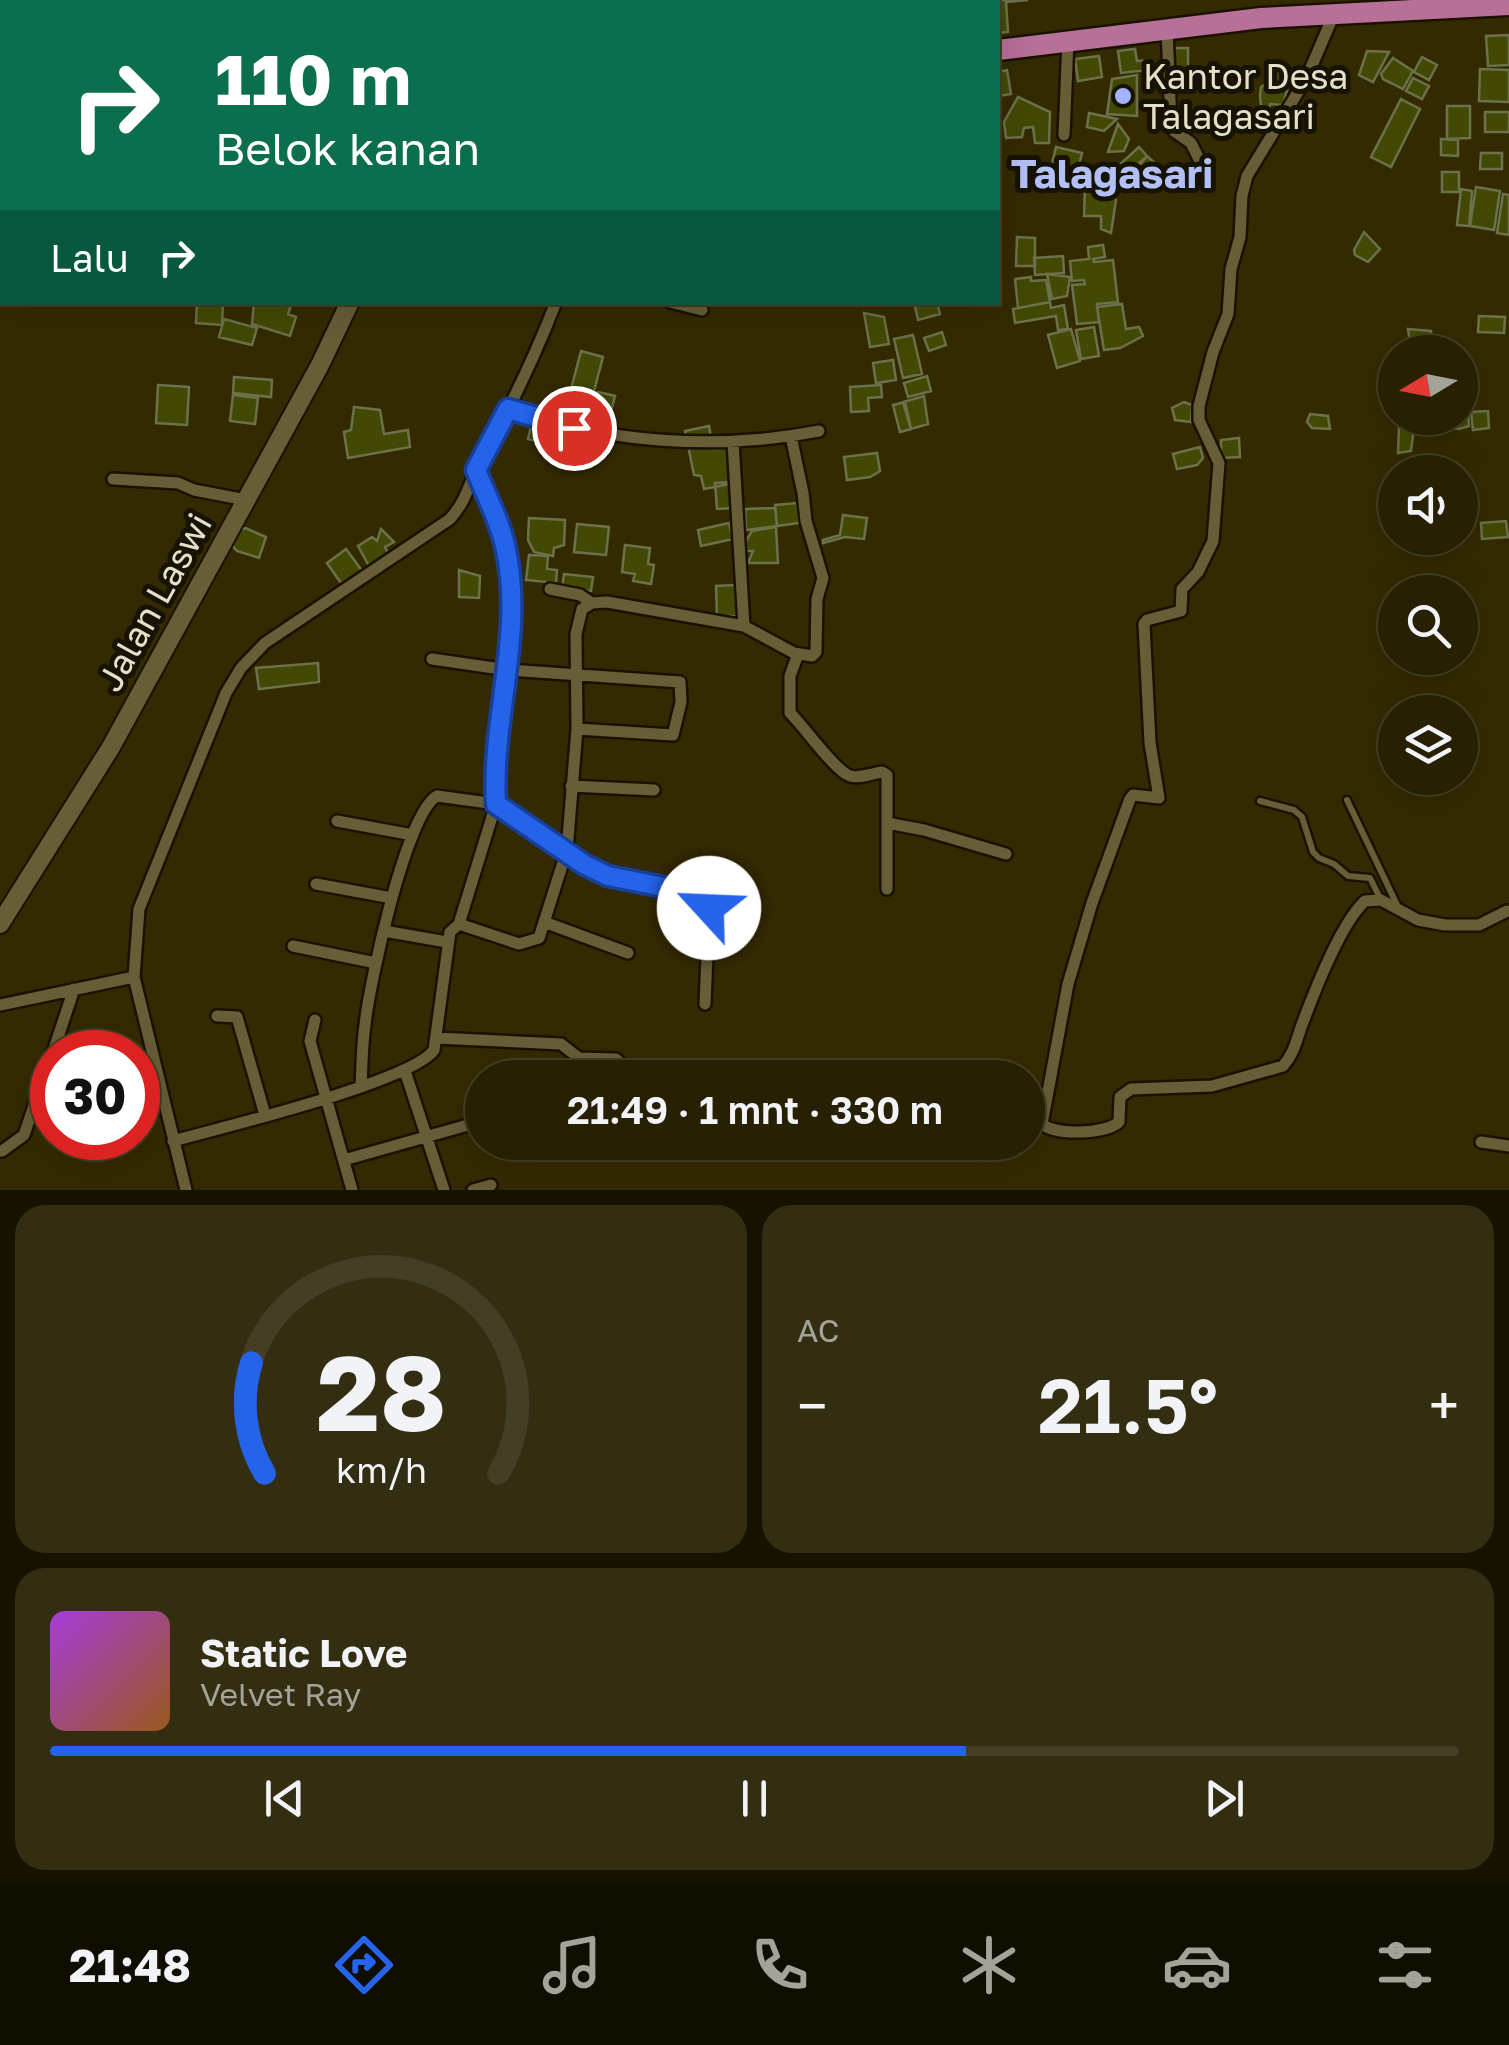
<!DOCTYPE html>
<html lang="id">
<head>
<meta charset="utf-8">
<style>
	:root { --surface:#272002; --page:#332d11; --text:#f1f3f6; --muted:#a4a399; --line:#433e24; --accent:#2563eb }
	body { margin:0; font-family:"Golos Text",sans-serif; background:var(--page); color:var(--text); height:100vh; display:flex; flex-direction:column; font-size:38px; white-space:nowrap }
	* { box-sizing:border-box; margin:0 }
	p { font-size:32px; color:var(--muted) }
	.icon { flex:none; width:55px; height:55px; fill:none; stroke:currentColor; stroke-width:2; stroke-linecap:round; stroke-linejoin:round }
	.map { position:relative; height:1190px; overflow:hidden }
	.drawer { display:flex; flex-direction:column; gap:15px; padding:15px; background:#151201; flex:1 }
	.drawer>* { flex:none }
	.banner { position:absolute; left:0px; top:0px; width:1000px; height:305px; box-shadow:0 10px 40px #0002,0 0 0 2px var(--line); background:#0b6e4f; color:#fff; overflow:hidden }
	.needle { width:65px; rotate:260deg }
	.buttons { position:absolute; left:1378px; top:335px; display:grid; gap:20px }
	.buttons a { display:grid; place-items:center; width:100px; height:100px; border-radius:50%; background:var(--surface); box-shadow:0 10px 40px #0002,0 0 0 2px var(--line); font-size:50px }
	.speed { position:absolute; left:30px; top:1030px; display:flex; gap:20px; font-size:50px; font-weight:700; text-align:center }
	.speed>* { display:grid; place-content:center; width:130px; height:130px; border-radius:50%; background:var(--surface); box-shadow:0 10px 40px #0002,0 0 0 2px var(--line); line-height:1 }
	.speed .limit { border:15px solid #d22; background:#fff; color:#111 }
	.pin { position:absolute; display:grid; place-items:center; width:85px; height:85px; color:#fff; margin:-42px; border:5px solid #fff; border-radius:50%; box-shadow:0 2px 10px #0007 }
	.me { position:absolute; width:110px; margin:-55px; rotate:295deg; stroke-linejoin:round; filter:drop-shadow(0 0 8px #0008) }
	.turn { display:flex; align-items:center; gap:35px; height:210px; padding:0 50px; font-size:45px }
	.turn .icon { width:130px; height:130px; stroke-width:2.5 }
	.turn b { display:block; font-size:70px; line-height:85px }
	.then { display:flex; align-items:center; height:95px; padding:0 50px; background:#0003; gap:20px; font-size:38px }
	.big { font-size:75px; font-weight:600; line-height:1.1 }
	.drawer .widget { flex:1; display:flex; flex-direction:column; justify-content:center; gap:15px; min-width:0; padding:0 35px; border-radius:30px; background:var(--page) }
	.drawer .dial { align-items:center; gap:0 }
	.dial svg { height:260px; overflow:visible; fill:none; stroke:var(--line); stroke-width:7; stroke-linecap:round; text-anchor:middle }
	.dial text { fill:var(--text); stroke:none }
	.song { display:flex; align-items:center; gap:30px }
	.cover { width:120px; height:120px; border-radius:15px; background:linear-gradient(135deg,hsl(280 70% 55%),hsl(30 70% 35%)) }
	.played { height:10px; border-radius:5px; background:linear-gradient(90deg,var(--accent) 65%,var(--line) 65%) }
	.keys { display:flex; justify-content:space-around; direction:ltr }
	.heat { display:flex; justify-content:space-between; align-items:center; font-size:55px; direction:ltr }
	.drawer .tiles { flex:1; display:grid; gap:15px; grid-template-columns:1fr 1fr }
	.widget:last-child { grid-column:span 2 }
	.trip { position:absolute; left:465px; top:1060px; width:580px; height:100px; border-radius:50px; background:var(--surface); box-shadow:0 10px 40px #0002,0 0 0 2px var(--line); font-weight:600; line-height:100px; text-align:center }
	.dock { display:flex; height:160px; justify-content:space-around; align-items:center; background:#100d01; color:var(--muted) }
	.dock .icon { width:70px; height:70px }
	.dock .selected { color:var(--accent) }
	.dock b { font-size:45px; color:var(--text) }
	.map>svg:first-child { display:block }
	.building { fill:#434904; stroke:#6b714a; stroke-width:2.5 }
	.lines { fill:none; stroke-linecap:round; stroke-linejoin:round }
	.lane-casing { stroke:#1a1200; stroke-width:11 }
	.street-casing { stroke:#1a1200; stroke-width:16 }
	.secondary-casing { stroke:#1a1200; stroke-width:22 }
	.primary-casing { stroke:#1a1200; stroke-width:25 }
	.lane { stroke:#675d37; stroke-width:6 }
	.street { stroke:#675d37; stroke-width:11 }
	.secondary { stroke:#675d37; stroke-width:18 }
	.primary { stroke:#b77097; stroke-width:20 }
	.route-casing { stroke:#184099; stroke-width:25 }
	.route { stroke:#2563eb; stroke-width:18 }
	.poi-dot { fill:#a3b2fd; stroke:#171304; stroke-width:4 }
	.labels { text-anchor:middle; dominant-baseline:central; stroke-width:10; stroke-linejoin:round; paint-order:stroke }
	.poi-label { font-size:35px; fill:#e6e0cb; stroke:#171304; text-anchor:start }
	.street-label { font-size:35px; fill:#e6e0cb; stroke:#171304 }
	.quarter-label { font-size:40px; font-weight:bold; fill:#b3bff7; stroke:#171304 }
</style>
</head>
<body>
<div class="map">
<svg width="1509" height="1190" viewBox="0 0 1509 1190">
	<rect width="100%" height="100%" fill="#342a02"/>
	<path class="building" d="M 968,0 L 1028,0 L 1006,2 L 1008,32 L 998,33 L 998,2 Z
		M 1509,35 L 1509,65 L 1488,66 L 1486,36 Z
		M 1174,48 L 1188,48 L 1188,70 L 1183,73 L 1183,88 L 1174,88 Z
		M 1135,49 L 1137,61 L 1148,60 L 1149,70 L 1121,73 L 1118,51 Z
		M 1367,51 L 1389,52 L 1373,82 L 1359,75 Z
		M 1099,56 L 1102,77 L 1078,81 L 1075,59 Z
		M 1422,57 L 1437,65 L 1429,80 L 1414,72 Z
		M 1393,58 L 1413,71 L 1403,89 L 1383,79 L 1381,74 Z
		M 1270,62 L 1292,72 L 1283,105 L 1270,104 L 1269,115 L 1261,106 L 1260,96 L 1261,87 L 1266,84 Z
		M 1480,69 L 1509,70 L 1509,102 L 1479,101 Z
		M 1007,70 L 1011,94 L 999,96 L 1001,108 L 998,108 L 998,72 Z
		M 1137,75 L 1137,116 L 1107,114 L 1112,79 Z
		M 1413,78 L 1429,86 L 1422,99 L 1406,91 Z
		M 1018,97 L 1050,112 L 1049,143 L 1035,143 L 1033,127 L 1024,128 L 1022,137 L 1006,138 L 1004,122 Z
		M 1401,99 L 1420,109 L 1391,167 L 1371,157 Z
		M 1447,106 L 1470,106 L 1470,138 L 1447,139 Z
		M 1485,112 L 1509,112 L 1509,132 L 1485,132 Z
		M 1089,113 L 1117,119 L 1104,131 L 1087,127 Z
		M 1118,124 L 1129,139 L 1124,151 L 1108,152 Z
		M 1441,139 L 1458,140 L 1458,156 L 1441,155 Z
		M 1056,147 L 1082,153 L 1076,178 L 1050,172 Z
		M 1139,147 L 1147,156 L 1125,176 L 1117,167 Z
		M 1481,153 L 1502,153 L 1502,169 L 1480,169 Z
		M 1147,156 L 1158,166 L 1141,187 L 1130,177 Z
		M 1442,172 L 1459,172 L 1459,192 L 1442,192 Z
		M 1085,187 L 1108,187 L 1116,200 L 1111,233 L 1101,229 L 1101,216 L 1084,216 Z
		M 1476,187 L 1500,191 L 1494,230 L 1470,226 Z
		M 1461,189 L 1472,191 L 1469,226 L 1457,225 Z
		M 1503,194 L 1509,195 L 1509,235 L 1497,233 Z
		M 1364,232 L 1380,249 L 1368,262 L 1355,255 L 1354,250 Z
		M 1017,237 L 1035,238 L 1035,266 L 1016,266 Z
		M 1103,245 L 1105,257 L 1093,259 L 1094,262 L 1113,260 L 1118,302 L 1097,304 L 1099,322 L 1077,324 L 1072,285 L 1085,284 L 1084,280 L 1072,281 L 1070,261 L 1089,259 L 1088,247 Z
		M 1063,256 L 1064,273 L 1035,275 L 1034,258 Z
		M 1047,274 L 1070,277 L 1067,296 L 1052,299 Z
		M 1031,277 L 1031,281 L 1046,280 L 1050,302 L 1018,308 L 1015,279 Z
		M 197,302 L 223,302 L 222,325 L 196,323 Z
		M 254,302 L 292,302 L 288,314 L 296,317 L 290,336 L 252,324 Z
		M 914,302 L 937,302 L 940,314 L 918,320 Z
		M 1050,302 L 1051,308 L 1064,305 L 1068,329 L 1058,330 L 1056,316 L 1015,323 L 1013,309 Z
		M 1122,304 L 1126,329 L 1139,327 L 1143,336 L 1120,348 L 1104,350 L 1097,307 Z
		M 864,313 L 884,317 L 889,344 L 870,347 Z
		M 1479,316 L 1505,317 L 1504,333 L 1478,332 Z
		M 224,319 L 257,328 L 252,345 L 219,337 Z
		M 1094,327 L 1099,356 L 1081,359 L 1076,330 Z
		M 1071,329 L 1080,361 L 1057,368 L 1048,335 Z
		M 1408,329 L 1431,331 L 1431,347 L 1419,346 L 1411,351 Z
		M 942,332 L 946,345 L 929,351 L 924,338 Z
		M 913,335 L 922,374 L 903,378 L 894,339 Z
		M 581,351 L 603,357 L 594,391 L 615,396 L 608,423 L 565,412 Z
		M 893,360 L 896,380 L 876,383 L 873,363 Z
		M 927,376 L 931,391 L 908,397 L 904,383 Z
		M 234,377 L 272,380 L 271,397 L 233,393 Z
		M 158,385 L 189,387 L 187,425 L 156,423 Z
		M 881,385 L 882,397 L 868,398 L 869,411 L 851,412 L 850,387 Z
		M 233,395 L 258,398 L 255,424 L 230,421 Z
		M 924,396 L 928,424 L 911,429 L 903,402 Z
		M 1460,400 L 1461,409 L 1468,412 L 1469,426 L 1459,429 L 1441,426 L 1440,418 L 1460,418 Z
		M 905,402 L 911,429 L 900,432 L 893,405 Z
		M 1184,402 L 1192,405 L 1191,422 L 1175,420 L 1172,408 Z
		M 354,407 L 380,410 L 384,434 L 408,430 L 410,447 L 348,458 L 344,432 L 351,430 Z
		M 1488,411 L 1489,428 L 1473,430 L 1471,412 Z
		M 1310,414 L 1328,416 L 1330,429 L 1312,428 L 1307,422 Z
		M 532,422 L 566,429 L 562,446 L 528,439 Z
		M 709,426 L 713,447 L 728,444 L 735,483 L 704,489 L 701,476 L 694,475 L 685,431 Z
		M 1399,426 L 1414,428 L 1411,451 L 1398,453 Z
		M 1239,438 L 1240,457 L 1221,458 L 1221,440 Z
		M 1200,447 L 1203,458 L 1197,465 L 1177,469 L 1173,454 Z
		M 877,453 L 880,471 L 870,477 L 847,480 L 844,457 Z
		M 730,482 L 733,508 L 717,509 L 715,483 Z
		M 797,503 L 799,523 L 777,526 L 775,505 Z
		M 775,508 L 777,526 L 746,530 L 745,509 Z
		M 843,515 L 867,518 L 864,539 L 845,537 L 823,543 L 823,540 L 840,535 Z
		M 529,518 L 565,520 L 564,545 L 554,548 L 553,556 L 534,552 L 528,540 Z
		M 1506,521 L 1508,537 L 1482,539 L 1481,523 Z
		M 729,523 L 733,539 L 701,546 L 698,530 Z
		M 577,524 L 609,527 L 606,555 L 574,552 Z
		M 776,527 L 778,563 L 748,563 L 753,551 L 744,551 L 743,546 L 752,531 Z
		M 245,528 L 266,537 L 259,558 L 237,551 L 229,542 L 234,533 Z
		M 381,529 L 394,542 L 385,547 L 389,555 L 369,566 L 358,546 L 372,537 L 377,541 Z
		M 625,545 L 650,548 L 648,564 L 654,565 L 651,584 L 633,581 L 635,574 L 622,572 Z
		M 346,549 L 363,572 L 343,586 L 327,563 Z
		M 529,555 L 548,556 L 547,569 L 557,570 L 556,583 L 526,580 Z
		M 459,570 L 480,576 L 479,598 L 459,597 Z
		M 564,574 L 593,577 L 591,591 L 562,588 Z
		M 735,585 L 737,616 L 717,616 L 716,586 Z
		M 318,663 L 319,682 L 259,689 L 256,668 Z"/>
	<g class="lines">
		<defs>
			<path id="lane" d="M 1347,800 L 1398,907
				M 1260,801 L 1294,810 L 1302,817 L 1313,852 L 1319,858 L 1334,864 L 1348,876 L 1370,878 L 1381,900"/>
			<path id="street" d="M 82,0 L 82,2
				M 918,0 L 918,2
				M 1334,14 L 1307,77 L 1247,176 L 1242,196 L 1240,237 L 1231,269 L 1228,314 L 1213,352 L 1199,406 L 1199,420 L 1219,463 L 1213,541 L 1198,572 L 1182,589 L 1181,611 L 1147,620 L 1144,624 L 1150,743 L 1159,798 L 1133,795 L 1130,799 L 1092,903 L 1068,984 L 1042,1124 C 1056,1136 1105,1134 1119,1122 L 1120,1097 L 1131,1089 L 1212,1086 L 1283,1066 C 1295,1053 1297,1037 1303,1022 C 1315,990 1342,922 1365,901 L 1381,900 L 1418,920 L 1445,925 L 1479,925 L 1507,911
				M 1167,30 L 1171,123 L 1174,131 L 1191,143 L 1200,161
				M 1064,135 L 1068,41
				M 670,302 L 702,310
				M 508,409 C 607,443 717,451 819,431
				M 733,442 L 744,626
				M 113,479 L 178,483 L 194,490 L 246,500
				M 550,589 L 580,595 L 592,603
				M 798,654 L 790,676 L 790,713 C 802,724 836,772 850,776 C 859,779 873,773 882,772 L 887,775 L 887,889
				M 432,659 L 508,670 L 680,682 L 681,702 L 673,735 L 577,729
				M 571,786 L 654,790
				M 337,821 L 413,835
				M 887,823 L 924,830 L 1006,854
				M 316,884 L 392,898
				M 544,922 L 628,953
				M 459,924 L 519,944 L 539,938 L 567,850 L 577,729 L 576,634 L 582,609 L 592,603 L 607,602 L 744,626 L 794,653 L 812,656 L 816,652 L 817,599 L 823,578 L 806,521 L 803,493 L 791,436
				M 384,931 L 447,942
				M 293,946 L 376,963
				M 0,1005 L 134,977
				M 217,1016 L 237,1017 L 265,1115
				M 315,1020 L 310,1041 L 352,1190
				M 436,1038 L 561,1044 L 579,1058 L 616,1059 L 625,1068 L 624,1078
				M 53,1052 L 74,989
				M 405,1071 L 444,1190
				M 361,1087 C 362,1067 362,1045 365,1025 C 369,985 406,813 437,796 L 496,804 L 585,865 L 608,876 L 694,893 L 709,908 L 705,1004
				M 173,1141 C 220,1128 411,1082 434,1050 L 450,932 L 459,924 L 496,804 L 511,629 L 506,548 L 476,470
				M 1481,1142 L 1509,1146
				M 2,1151 L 24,1135 L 52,1053
				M 344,1160 L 482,1121
				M 186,1190 L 134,977 L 139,909 L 226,693 L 241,668 L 265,643 L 450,519 C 468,498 467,487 479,465 C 508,412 534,359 556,302
				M 473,1190 L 491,1185"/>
			<path id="secondary" d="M 0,924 L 111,747 L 320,365 L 350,302"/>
			<path id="primary" d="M 998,50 L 1261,18 L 1509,5
				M 0,238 L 2,237"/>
		</defs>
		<use href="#lane" class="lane-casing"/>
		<use href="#street" class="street-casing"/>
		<use href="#secondary" class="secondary-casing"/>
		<use href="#primary" class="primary-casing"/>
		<use href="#lane" class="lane"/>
		<use href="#street" class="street"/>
		<use href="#secondary" class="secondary"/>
		<use href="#primary" class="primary"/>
	</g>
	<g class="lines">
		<defs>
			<path id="route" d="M 574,428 L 508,409 L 476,470 C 486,496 501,523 506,550 C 524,635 491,719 496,804 L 585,865 L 608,876 L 694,893 L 709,908"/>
		</defs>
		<use href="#route" class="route-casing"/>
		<use href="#route" class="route"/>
	</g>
	<circle class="poi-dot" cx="1123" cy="96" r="10"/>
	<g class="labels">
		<g class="poi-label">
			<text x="1143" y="76">Kantor Desa<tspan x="1143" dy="40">Talagasari</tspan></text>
		</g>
		<g class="street-label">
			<text transform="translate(154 602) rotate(-61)">Jalan Laswi</text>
		</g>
		<g class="quarter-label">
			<text x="1112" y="173">Talagasari</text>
		</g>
	</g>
</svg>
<div class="buttons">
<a><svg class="needle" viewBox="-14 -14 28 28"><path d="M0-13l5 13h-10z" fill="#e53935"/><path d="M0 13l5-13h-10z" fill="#a4a399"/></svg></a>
<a><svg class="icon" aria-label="sound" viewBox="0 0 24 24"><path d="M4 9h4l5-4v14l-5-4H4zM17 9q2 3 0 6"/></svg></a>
<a><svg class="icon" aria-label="search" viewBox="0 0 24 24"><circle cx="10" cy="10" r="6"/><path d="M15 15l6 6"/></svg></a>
<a><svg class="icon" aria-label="layers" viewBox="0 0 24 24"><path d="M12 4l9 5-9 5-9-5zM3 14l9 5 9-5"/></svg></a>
</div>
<div class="speed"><div class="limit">30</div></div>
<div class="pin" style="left:574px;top:428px;background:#d93025"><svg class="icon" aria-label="arrive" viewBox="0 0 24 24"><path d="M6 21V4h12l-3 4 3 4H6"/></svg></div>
<svg class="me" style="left:709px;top:908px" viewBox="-20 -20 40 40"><circle r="19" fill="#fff"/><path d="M0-13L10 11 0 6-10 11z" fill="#2563eb"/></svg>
<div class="trip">21:49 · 1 mnt · 330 m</div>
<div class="banner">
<div class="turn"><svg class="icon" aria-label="right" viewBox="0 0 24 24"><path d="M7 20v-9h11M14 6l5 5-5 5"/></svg><div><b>110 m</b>Belok kanan</div></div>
<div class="then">Lalu<svg class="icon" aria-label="right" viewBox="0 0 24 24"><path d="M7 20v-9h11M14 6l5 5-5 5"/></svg></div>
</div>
</div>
<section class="drawer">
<div class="tiles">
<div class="widget dial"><svg viewBox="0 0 100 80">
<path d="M14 69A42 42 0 1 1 86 69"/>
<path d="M14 69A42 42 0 0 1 10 35" stroke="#2563eb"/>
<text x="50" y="56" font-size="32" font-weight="700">28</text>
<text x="50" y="72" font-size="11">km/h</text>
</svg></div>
<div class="widget"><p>AC</p>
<div class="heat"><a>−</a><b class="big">21.5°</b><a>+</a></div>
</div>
<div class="widget">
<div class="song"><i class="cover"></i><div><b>Static Love</b><p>Velvet Ray</p></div></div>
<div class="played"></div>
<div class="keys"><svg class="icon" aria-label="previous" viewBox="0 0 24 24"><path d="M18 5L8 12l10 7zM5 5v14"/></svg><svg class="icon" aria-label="pause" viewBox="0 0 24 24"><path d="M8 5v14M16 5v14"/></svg><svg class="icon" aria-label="next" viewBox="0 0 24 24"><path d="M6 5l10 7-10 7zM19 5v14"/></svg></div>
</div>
</div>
</section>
<nav class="dock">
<b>21:48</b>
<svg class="icon selected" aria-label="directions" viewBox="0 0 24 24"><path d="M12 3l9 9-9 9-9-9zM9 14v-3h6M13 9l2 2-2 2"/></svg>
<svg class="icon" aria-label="music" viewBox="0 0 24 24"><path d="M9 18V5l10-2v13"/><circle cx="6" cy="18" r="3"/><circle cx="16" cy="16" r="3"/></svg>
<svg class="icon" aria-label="phone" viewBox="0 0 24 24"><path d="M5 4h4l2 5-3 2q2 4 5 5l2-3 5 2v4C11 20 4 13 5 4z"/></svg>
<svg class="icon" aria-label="climate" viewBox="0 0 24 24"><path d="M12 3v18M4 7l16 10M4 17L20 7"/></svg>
<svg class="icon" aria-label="car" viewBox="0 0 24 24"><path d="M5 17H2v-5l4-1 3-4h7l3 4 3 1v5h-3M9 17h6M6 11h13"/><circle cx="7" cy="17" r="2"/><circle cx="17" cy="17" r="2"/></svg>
<svg class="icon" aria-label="filters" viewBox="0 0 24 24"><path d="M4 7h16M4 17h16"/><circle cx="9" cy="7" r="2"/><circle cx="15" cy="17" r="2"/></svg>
</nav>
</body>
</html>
